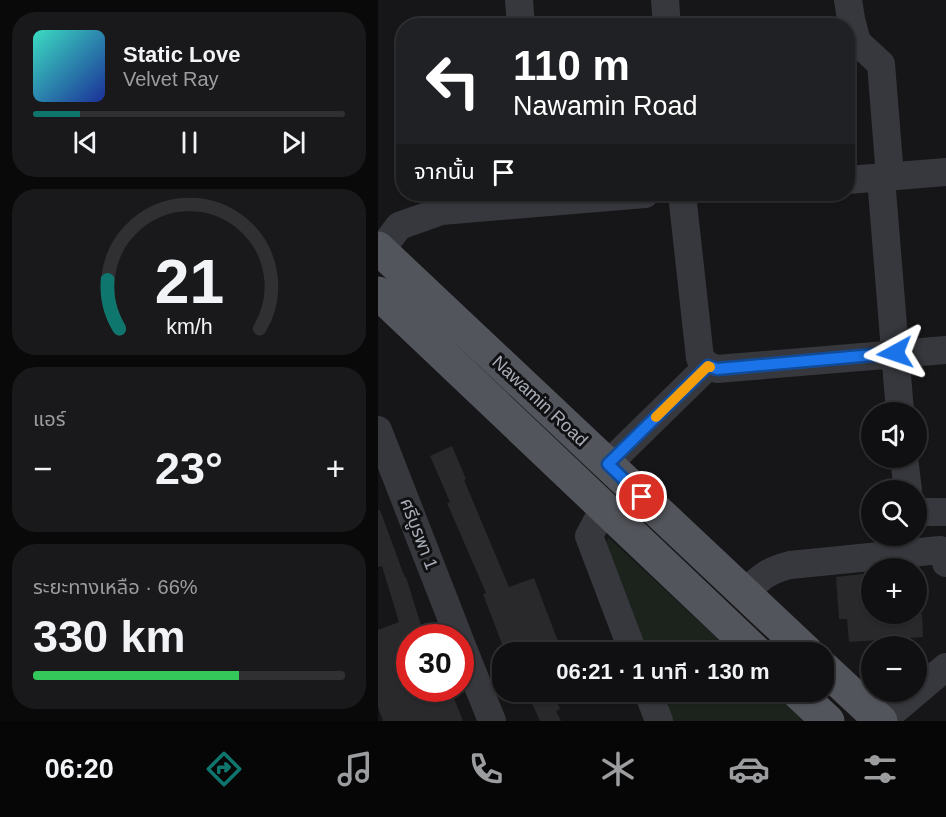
<!DOCTYPE html>
<html lang="th">
<head>
<meta charset="utf-8">
<style>
	:root { --surface:#101012; --page:#19191b; --text:#f1f3f6; --muted:#9c9d9f; --line:#303032; --accent:#0f766e }
	body { margin:0; font-family:Arial,"Noto Sans Thai",sans-serif; background:var(--page); color:var(--text); height:100vh; display:flex; flex-direction:column; font-size:22px; white-space:nowrap }
	* { box-sizing:border-box; margin:0 }
	p { font-size:20px; color:var(--muted) }
	.icon { flex:none; width:33px; height:33px; fill:none; stroke:currentColor; stroke-width:2; stroke-linecap:round; stroke-linejoin:round }
	.map { position:relative; flex:1; overflow:hidden }
	.sheet { display:flex; flex-direction:column; gap:12px; padding:12px; background:#09090a; width:378px }
	.sheet>* { flex:none }
	.banner { position:absolute; left:18px; top:18px; width:459px; height:183px; border-radius:24px; box-shadow:0 2px 4px #0004,0 0 0 2px var(--line); background:#202124; color:#fff; overflow:hidden }
	.tools { position:absolute; left:483px; top:402px; display:grid; gap:12px }
	.tools a { display:grid; place-items:center; width:66px; height:66px; border-radius:50%; background:var(--surface); box-shadow:0 2px 4px #0004,0 0 0 2px var(--line); font-size:30px }
	.speed { position:absolute; left:18px; top:624px; display:flex; gap:12px; font-size:30px; font-weight:700; text-align:center }
	.speed>* { display:grid; place-content:center; width:78px; height:78px; border-radius:50%; background:var(--surface); box-shadow:0 2px 4px #0004,0 0 0 2px var(--line); line-height:1 }
	.speed .limit { border:9px solid #d22; background:#fff; color:#111 }
	.pin { position:absolute; display:grid; place-items:center; width:51px; height:51px; color:#fff; margin:-26px; border:3px solid #fff; border-radius:50%; box-shadow:0 2px 6px #0007 }
	.me { position:absolute; width:66px; margin:-33px; rotate:265deg; stroke-linejoin:round; filter:drop-shadow(0 0 4px #0008) }
	.turn { display:flex; align-items:center; gap:21px; height:126px; padding:0 18px; font-size:27px }
	.turn .icon { width:78px; height:78px; stroke-width:2.5 }
	.turn b { display:block; font-size:42px; line-height:51px }
	.then { display:flex; align-items:center; height:57px; padding:0 18px; background:#0003; gap:12px; font-size:22px }
	.big { font-size:45px; font-weight:600; line-height:1.1 }
	.sheet .widget { flex:1; display:flex; flex-direction:column; justify-content:center; gap:9px; min-width:0; padding:0 21px; border-radius:24px; background:var(--page) }
	.sheet .dial { align-items:center; gap:0 }
	.dial svg { height:156px; overflow:visible; fill:none; stroke:var(--line); stroke-width:7; stroke-linecap:round; text-anchor:middle }
	.dial text { fill:var(--text); stroke:none }
	.song { display:flex; align-items:center; gap:18px }
	.cover { width:72px; height:72px; border-radius:9px; background:linear-gradient(135deg,hsl(170 70% 55%),hsl(230 70% 35%)) }
	.played { height:6px; border-radius:3px; background:linear-gradient(90deg,var(--accent) 15%,var(--line) 15%) }
	.keys { display:flex; justify-content:space-around; direction:ltr }
	.heat { display:flex; justify-content:space-between; align-items:center; font-size:33px; direction:ltr }
	.charge { height:9px; border-radius:4px; background:linear-gradient(90deg,#34c759 66%,var(--line) 0) }
	.trip { position:absolute; left:114px; top:642px; width:342px; height:60px; border-radius:24px; background:var(--surface); box-shadow:0 2px 4px #0004,0 0 0 2px var(--line); font-weight:600; line-height:60px; text-align:center }
	.menu { display:flex; height:96px; justify-content:space-around; align-items:center; background:#060607; color:var(--muted) }
	.menu .icon { width:42px; height:42px }
	.menu .selected { color:var(--accent) }
	.menu b { font-size:27px; color:var(--text) }
	main { display:flex; flex:1; min-height:0 }
	.map>svg:first-child { display:block }
	.green { fill:#1c231d }
	.building { fill:#29292c }
	.lines { fill:none; stroke-linecap:round; stroke-linejoin:round }
	.minor { stroke:#37383d; stroke-width:28 }
	.major { stroke:#53555c; stroke-width:33 }
	.route-casing { stroke:#114b97; stroke-width:15 }
	.route { stroke:#1a73e8; stroke-width:10 }
	.slow { stroke:#f59e0b; stroke-width:10 }
	.labels { text-anchor:middle; dominant-baseline:central; stroke-width:6; stroke-linejoin:round; paint-order:stroke }
	.street-label { font-size:18px; fill:#a8adb8; stroke:#111113 }
</style>
</head>
<body>
<main>
<section class="sheet">
<div class="widget">
<div class="song"><i class="cover"></i><div><b>Static Love</b><p>Velvet Ray</p></div></div>
<div class="played"></div>
<div class="keys"><svg class="icon" aria-label="previous" viewBox="0 0 24 24"><path d="M18 5L8 12l10 7zM5 5v14"/></svg><svg class="icon" aria-label="pause" viewBox="0 0 24 24"><path d="M8 5v14M16 5v14"/></svg><svg class="icon" aria-label="next" viewBox="0 0 24 24"><path d="M6 5l10 7-10 7zM19 5v14"/></svg></div>
</div>
<div class="widget dial"><svg viewBox="0 0 100 80">
<path d="M14 69A42 42 0 1 1 86 69"/>
<path d="M14 69A42 42 0 0 1 8 44" stroke="#0f766e"/>
<text x="50" y="56" font-size="32" font-weight="700">21</text>
<text x="50" y="72" font-size="11">km/h</text>
</svg></div>
<div class="widget"><p>แอร์</p>
<div class="heat"><a>−</a><b class="big">23°</b><a>+</a></div>
</div>
<div class="widget"><p>ระยะทางเหลือ · 66%</p><b class="big">330 km</b><div class="charge"></div></div>
</section>
<div class="map">
<svg width="568" height="721" viewBox="0 0 568 721">
	<rect width="100%" height="100%" fill="#161618"/>
	<path class="green" d="M 230,537 L 354,652 L 261,652 L 224,554 Z
		M 276,692 L 395,692 L 427,721 L 287,721 Z"/>
	<path class="building" d="M 74,446 L 88,479 L 86,480 L 131,587 L 156,578 L 184,652 L 127,652 L 105,594 L 108,593 L 69,503 L 72,502 L 52,456 Z
		M 0,510 L 2,510 L 27,578 L 28,577 L 47,638 L 32,638 L 32,688 L 72,688 L 85,721 L 5,721 L 0,707 L 0,630 L 21,622 L 4,566 L 0,567 Z
		M 494,573 L 494,614 L 544,614 L 545,637 L 471,642 L 469,619 L 461,619 L 458,577 Z
		M 149,692 L 209,692 L 210,693 L 180,704 L 182,709 L 178,711 L 183,721 L 162,721 Z"/>
	<g class="lines">
		<path class="minor" d="M 141,0 L 143,26
			M 287,0 L 289,26
			M 470,0 L 473,19 L 479,42 L 503,64 L 512,176
			M 503,178 L 522,412
			M 470,180 L 568,172
			M 304,194 L 322,358 L 330,366 L 339,369 L 568,350
			M 3,250 L 21,226 L 63,211 L 267,194
			M 0,430 L 81,638
			M 526,458 L 530,490
			M 230,464 L 330,366
			M 230,511 L 219,521 L 211,536 L 255,652
			M 538,512 L 568,512
			M 366,593 C 383,578 388,571 412,565 L 562,550 L 566,552 L 568,563
			M 82,641 L 114,721
			M 270,692 L 281,721
			M 504,721 L 568,667"/>
		<path class="major" d="M 0,248 L 429,652
			M 0,293 L 378,652
			M 446,668 L 503,721
			M 419,692 L 450,721"/>
	</g>
	<g class="lines">
		<defs>
			<path id="route" d="M 264,497 L 230,464 L 330,366 L 339,369 L 517,353"/>
		</defs>
		<use href="#route" class="route-casing"/>
		<use href="#route" class="route"/>
		<path class="slow" d="M 278,417 L 330,366 L 332,367"/>
	</g>
	<g class="labels">
		<g class="street-label">
			<text transform="translate(162 401) rotate(43)">Nawamin Road</text>
			<text transform="translate(41 534) rotate(69)">ศรีบูรพา 1</text>
		</g>
	</g>
</svg>
<div class="tools">
<a><svg class="icon" aria-label="sound" viewBox="0 0 24 24"><path d="M4 9h4l5-4v14l-5-4H4zM17 9q2 3 0 6"/></svg></a>
<a><svg class="icon" aria-label="search" viewBox="0 0 24 24"><circle cx="10" cy="10" r="6"/><path d="M15 15l6 6"/></svg></a>
<a>+</a>
<a>−</a>
</div>
<div class="speed"><div class="limit">30</div></div>
<div class="pin" style="left:264px;top:497px;background:#d93025"><svg class="icon" aria-label="arrive" viewBox="0 0 24 24"><path d="M6 21V4h12l-3 4 3 4H6"/></svg></div>
<svg class="me" style="left:517px;top:353px" viewBox="-20 -20 40 40"><path d="M0-17L14 15 0 8-14 15z" fill="#1a73e8" stroke="#fff" stroke-width="4"/></svg>
<div class="trip">06:21 · 1 นาที · 130 m</div>
<div class="banner">
<div class="turn"><svg class="icon" aria-label="left" viewBox="0 0 24 24"><path d="M17 20v-9H6M10 6l-5 5 5 5"/></svg><div><b>110 m</b>Nawamin Road</div></div>
<div class="then">จากนั้น<svg class="icon" aria-label="arrive" viewBox="0 0 24 24"><path d="M6 21V4h12l-3 4 3 4H6"/></svg></div>
</div>
</div>
</main>
<nav class="menu">
<b>06:20</b>
<svg class="icon selected" aria-label="directions" viewBox="0 0 24 24"><path d="M12 3l9 9-9 9-9-9zM9 14v-3h6M13 9l2 2-2 2"/></svg>
<svg class="icon" aria-label="music" viewBox="0 0 24 24"><path d="M9 18V5l10-2v13"/><circle cx="6" cy="18" r="3"/><circle cx="16" cy="16" r="3"/></svg>
<svg class="icon" aria-label="phone" viewBox="0 0 24 24"><path d="M5 4h4l2 5-3 2q2 4 5 5l2-3 5 2v4C11 20 4 13 5 4z"/></svg>
<svg class="icon" aria-label="climate" viewBox="0 0 24 24"><path d="M12 3v18M4 7l16 10M4 17L20 7"/></svg>
<svg class="icon" aria-label="car" viewBox="0 0 24 24"><path d="M5 17H2v-5l4-1 3-4h7l3 4 3 1v5h-3M9 17h6M6 11h13"/><circle cx="7" cy="17" r="2"/><circle cx="17" cy="17" r="2"/></svg>
<svg class="icon" aria-label="filters" viewBox="0 0 24 24"><path d="M4 7h16M4 17h16"/><circle cx="9" cy="7" r="2"/><circle cx="15" cy="17" r="2"/></svg>
</nav>
</body>
</html>
